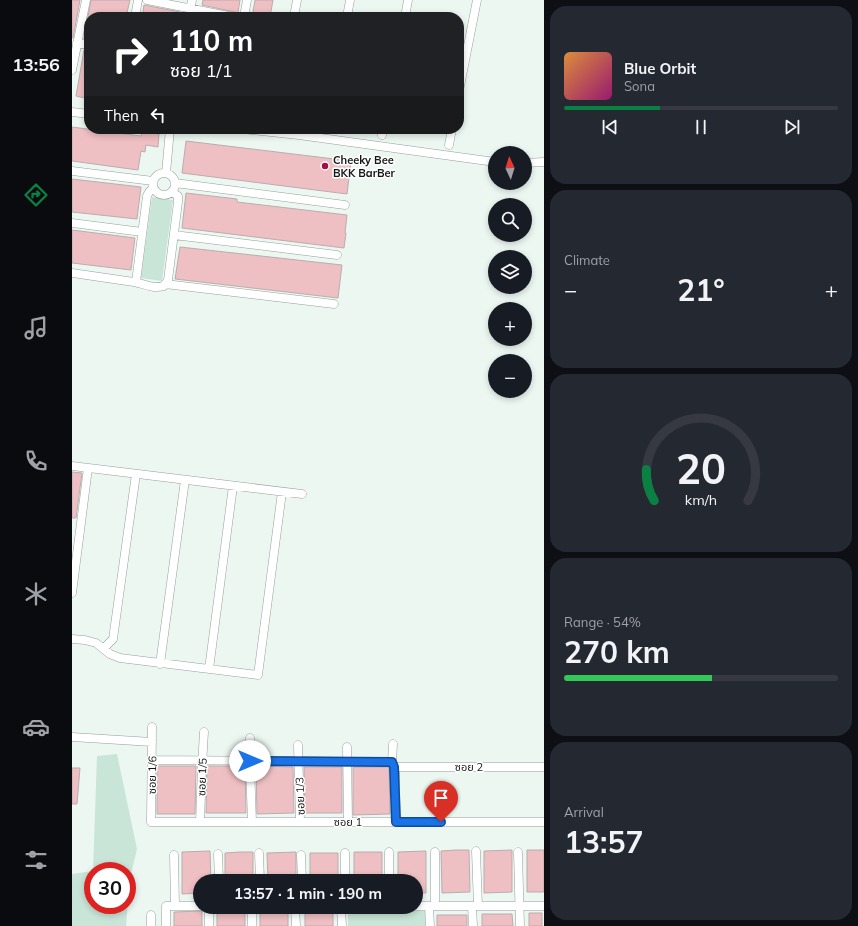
<!DOCTYPE html>
<html lang="en">
<head>
<meta charset="utf-8">
<style>
	:root { --surface:#171b24; --page:#242831; --text:#f1f3f6; --muted:#9ea1a6; --line:#363941; --accent:#0b8043 }
	body { margin:0; font-family:Mulish,"Noto Sans Thai",sans-serif; background:var(--page); color:var(--text); height:100vh; display:flex; flex-direction:column; font-size:15px; white-space:nowrap }
	* { box-sizing:border-box; margin:0 }
	p { font-size:13px; color:var(--muted) }
	.icon { flex:none; width:22px; height:22px; fill:none; stroke:currentColor; stroke-width:2; stroke-linecap:round; stroke-linejoin:round }
	.map { position:relative; flex:1; overflow:hidden }
	.drawer { display:flex; flex-direction:column; gap:6px; padding:6px; background:#0d0f14; width:314px }
	.drawer>* { flex:none }
	.top-card { position:absolute; left:12px; top:12px; width:380px; height:122px; border-radius:16px; box-shadow:0 2px 6px #0003; background:#202124; color:#fff; overflow:hidden }
	.needle { width:26px; rotate:356deg }
	.buttons { position:absolute; left:416px; top:146px; display:grid; gap:8px }
	.buttons a { display:grid; place-items:center; width:44px; height:44px; border-radius:50%; background:var(--surface); box-shadow:0 2px 6px #0003; font-size:20px }
	.speed { position:absolute; left:12px; top:862px; display:flex; gap:8px; font-size:20px; font-weight:700; text-align:center }
	.speed>* { display:grid; place-content:center; width:52px; height:52px; border-radius:50%; background:var(--surface); box-shadow:0 2px 6px #0003; line-height:1 }
	.speed .limit { border:6px solid #d22; background:#fff; color:#111 }
	.pin { position:absolute; display:grid; place-items:center; width:34px; height:34px; color:#fff; margin:-41px -17px; border-radius:50% 50% 50% 0; rotate:-45deg; box-shadow:0 0 4px #0007 }
	.pin .icon { rotate:45deg }
	.me { position:absolute; width:44px; margin:-22px; rotate:90deg; stroke-linejoin:round; filter:drop-shadow(0 0 3px #0008) }
	.turn { display:flex; align-items:center; gap:14px; height:84px; padding:0 20px; font-size:18px }
	.turn .icon { width:52px; height:52px; stroke-width:2.5 }
	.turn b { display:block; font-size:28px; line-height:34px }
	.then { display:flex; align-items:center; height:38px; padding:0 20px; background:#0003; gap:8px; font-size:15px }
	.big { font-size:30px; font-weight:700; line-height:1.1 }
	.drawer .tile { flex:1; display:flex; flex-direction:column; justify-content:center; gap:6px; min-width:0; padding:0 14px; border-radius:16px; background:var(--page) }
	.drawer .dial { align-items:center; gap:0 }
	.dial svg { height:104px; overflow:visible; fill:none; stroke:var(--line); stroke-width:7; stroke-linecap:round; text-anchor:middle }
	.dial text { fill:var(--text); stroke:none }
	.song { display:flex; align-items:center; gap:12px }
	.cover { width:48px; height:48px; border-radius:6px; background:linear-gradient(135deg,hsl(30 70% 55%),hsl(320 70% 35%)) }
	.played { height:4px; border-radius:2px; background:linear-gradient(90deg,var(--accent) 35%,var(--line) 35%) }
	.keys { display:flex; justify-content:space-around; direction:ltr }
	.heat { display:flex; justify-content:space-between; align-items:center; font-size:22px; direction:ltr }
	.charge { height:6px; border-radius:3px; background:linear-gradient(90deg,#34c759 54%,var(--line) 0) }
	.trip { position:absolute; left:121px; top:874px; width:230px; height:40px; border-radius:20px; background:var(--surface); box-shadow:0 2px 6px #0003; font-weight:700; line-height:40px; text-align:center }
	main { display:flex; flex:1; min-height:0 }
	.tab-bar { display:flex; flex-direction:column; width:72px; justify-content:space-around; align-items:center; background:#090b0e; color:var(--muted) }
	.tab-bar .icon { width:28px; height:28px }
	.tab-bar .active { color:var(--accent) }
	.tab-bar b { font-size:18px; color:var(--text) }
	.map>svg:first-child { display:block }
	.green { fill:#c9e5d7; fill-rule:evenodd }
	.building { fill:#eebfc3; stroke:#baadae }
	.lines { fill:none; stroke-linecap:round; stroke-linejoin:round }
	.minor-casing { stroke:#95a09a; stroke-width:9 }
	.minor { stroke:#fff; stroke-width:8 }
	.route-casing { stroke:#114b97; stroke-width:10 }
	.route { stroke:#1a73e8; stroke-width:7 }
	.poi-dot { fill:#a70f3f; stroke:#fff; stroke-width:1.5 }
	.labels { text-anchor:middle; dominant-baseline:central; stroke-width:3; stroke-linejoin:round; paint-order:stroke }
	.poi-label { font-size:11px; font-weight:bold; fill:#131715; stroke:#fff; text-anchor:start }
	.street-label { font-size:11px; fill:#131715; stroke:#fff }
</style>
</head>
<body>
<main>
<nav class="tab-bar">
<b>13:56</b>
<svg class="icon active" aria-label="directions" viewBox="0 0 24 24"><path d="M12 3l9 9-9 9-9-9zM9 14v-3h6M13 9l2 2-2 2"/></svg>
<svg class="icon" aria-label="music" viewBox="0 0 24 24"><path d="M9 18V5l10-2v13"/><circle cx="6" cy="18" r="3"/><circle cx="16" cy="16" r="3"/></svg>
<svg class="icon" aria-label="phone" viewBox="0 0 24 24"><path d="M5 4h4l2 5-3 2q2 4 5 5l2-3 5 2v4C11 20 4 13 5 4z"/></svg>
<svg class="icon" aria-label="climate" viewBox="0 0 24 24"><path d="M12 3v18M4 7l16 10M4 17L20 7"/></svg>
<svg class="icon" aria-label="car" viewBox="0 0 24 24"><path d="M5 17H2v-5l4-1 3-4h7l3 4 3 1v5h-3M9 17h6M6 11h13"/><circle cx="7" cy="17" r="2"/><circle cx="17" cy="17" r="2"/></svg>
<svg class="icon" aria-label="filters" viewBox="0 0 24 24"><path d="M4 7h16M4 17h16"/><circle cx="9" cy="7" r="2"/><circle cx="15" cy="17" r="2"/></svg>
</nav>
<div class="map">
<svg width="472" height="926" viewBox="0 0 472 926">
	<rect width="100%" height="100%" fill="#ecf7f1"/>
	<path class="green" d="M 80,197 L 101,200 L 90,281 L 69,278 Z
		M 45,754 L 65,849 L 58,878 L 54,926 L 0,926 L 0,874 L 21,871 L 25,756 ZM 21,871 L 55,871 L 55,905 L 21,905 Z
		M 276,910 L 353,911 L 353,926 L 276,926 Z"/>
	<path class="building" d="M 0,0 L 8,0 L 1,38 L 0,38 Z
		M 19,0 L 58,0 L 54,17 L 17,17 L 17,39 L 12,39 Z
		M 131,0 L 168,0 L 166,13 L 163,12 L 130,5 Z
		M 183,0 L 201,0 L 198,17 L 180,17 Z
		M 72,5 L 108,12 L 107,17 L 70,17 Z
		M 12,50 L 17,50 L 17,99 L 4,96 Z
		M 0,127 L 69,136 L 70,132 L 87,134 L 86,147 L 74,145 L 73,152 L 69,151 L 66,170 L 0,161 Z
		M 114,141 L 279,161 L 275,194 L 110,173 Z
		M 0,179 L 69,187 L 65,219 L 0,212 Z
		M 114,193 L 165,199 L 165,202 L 275,215 L 273,233 L 274,233 L 272,248 L 110,228 Z
		M 0,230 L 63,238 L 59,270 L 0,263 Z
		M 108,247 L 270,265 L 266,298 L 103,279 Z
		M 0,472 L 10,473 L 4,518 L 0,518 Z
		M 85,766 L 124,766 L 123,814 L 85,814 Z
		M 135,766 L 173,766 L 174,813 L 134,813 Z
		M 184,766 L 221,767 L 222,813 L 185,814 Z
		M 232,767 L 270,767 L 270,813 L 233,813 Z
		M 281,767 L 317,767 L 318,814 L 281,815 Z
		M 0,768 L 8,768 L 5,804 L 0,804 Z
		M 384,850 L 397,850 L 398,892 L 370,893 L 369,851 Z
		M 440,850 L 440,892 L 412,893 L 412,851 Z
		M 455,850 L 472,850 L 472,892 L 455,892 Z
		M 138,851 L 139,881 L 128,881 L 128,893 L 110,894 L 110,852 Z
		M 354,851 L 354,893 L 344,893 L 344,881 L 326,881 L 326,852 Z
		M 168,852 L 181,852 L 181,881 L 153,881 L 153,853 Z
		M 224,852 L 224,881 L 196,881 L 195,853 Z
		M 282,852 L 310,852 L 310,881 L 282,881 Z
		M 238,853 L 266,853 L 266,881 L 238,881 Z
		M 248,909 L 261,909 L 261,926 L 233,926 L 233,910 Z
		M 158,910 L 173,910 L 173,926 L 145,926 L 145,911 Z
		M 188,910 L 216,910 L 216,926 L 188,926 Z
		M 130,911 L 130,926 L 102,926 L 102,912 Z
		M 457,913 L 470,913 L 470,926 L 457,926 Z
		M 410,914 L 440,914 L 441,926 L 410,926 Z
		M 365,915 L 395,915 L 395,926 L 365,926 Z"/>
	<g class="lines">
		<defs>
			<path id="minor" d="M 75,0 L 162,17
				M 63,17 L 66,0
				M 117,17 L 120,0
				M 172,17 L 175,0
				M 222,17 L 225,0
				M 275,17 L 278,0
				M 333,17 L 336,0
				M 5,43 L 17,45
				M 0,70 L 14,0
				M 387,91 L 405,0
				M 0,112 L 17,114
				M 171,129 L 227,135 L 423,162
				M 310,135 L 311,129
				M 377,145 L 380,129
				M 453,163 L 472,162
				M 0,171 L 81,181
				M81 184a11 11 0 1 1 22 0a11 11 0 1 1-22 0Z
				M 94,173 L 98,129
				M 103,183 L 273,205
				M 0,223 L 70,232
				M 102,235 L 265,255
				M 0,273 C 21,276 41,279 62,282 C 74,284 78,289 92,286 L 96,280 L 106,202 L 106,196 L 100,192
				M 64,282 L 75,196 L 77,192 L 81,188
				M 93,284 L 262,304
				M 0,466 L 230,494
				M 0,593 L 16,468
				M 0,639 L 13,640 L 24,643 L 38,654 L 48,658 L 186,675 L 210,492
				M 32,648 L 41,639 L 64,474
				M 88,664 L 113,480
				M 137,669 L 161,486
				M 80,727 L 79,822 L 472,822
				M 0,737 L 80,742
				M 178,738 L 178,766 L 180,822
				M 321,744 L 320,762 L 323,767 L 324,822
				M 226,745 L 228,822
				M 275,747 L 276,822
				M 80,760 L 320,762
				M 323,767 L 472,767
				M 128,822 L 130,765 L 132,732
				M 404,851 L 406,906
				M 363,852 L 363,906
				M 446,852 L 448,926
				M 187,853 L 188,881
				M 146,854 L 147,881
				M 102,855 L 103,906
				M 229,855 L 230,881
				M 273,881 L 273,853
				M 317,881 L 317,852
				M 344,906 L 472,906
				M 357,906 L 358,926
				M 400,906 L 401,926
				M 137,907 L 137,926
				M 223,907 L 224,926
				M 269,907 L 270,926
				M 79,926 L 79,915
				M 94,926 L 94,906 L 128,906
				M 180,926 L 180,907"/>
		</defs>
		<use href="#minor" class="minor-casing"/>
		<use href="#minor" class="minor"/>
	</g>
	<g class="lines">
		<defs>
			<path id="route" d="M 178,761 L 320,762 L 322,767 L 324,822 L 369,822"/>
		</defs>
		<use href="#route" class="route-casing"/>
		<use href="#route" class="route"/>
	</g>
	<circle class="poi-dot" cx="253" cy="166" r="4"/>
	<g class="labels">
		<g class="poi-label">
			<text x="261" y="160">Cheeky Bee<tspan x="261" dy="13">BKK BarBer</tspan></text>
		</g>
		<g class="street-label">
			<text x="397" y="767">ซอย 2</text>
			<text transform="translate(80 775) rotate(-89)">ซอย 1/6</text>
			<text transform="translate(130 777) rotate(-88)">ซอย 1/5</text>
			<text transform="translate(228 796) rotate(-92)">ซอย 1/3</text>
			<text x="276" y="822">ซอย 1</text>
		</g>
	</g>
</svg>
<div class="buttons">
<a><svg class="needle" viewBox="-14 -14 28 28"><path d="M0-13l5 13h-10z" fill="#e53935"/><path d="M0 13l5-13h-10z" fill="#9ea1a6"/></svg></a>
<a><svg class="icon" aria-label="search" viewBox="0 0 24 24"><circle cx="10" cy="10" r="6"/><path d="M15 15l6 6"/></svg></a>
<a><svg class="icon" aria-label="layers" viewBox="0 0 24 24"><path d="M12 4l9 5-9 5-9-5zM3 14l9 5 9-5"/></svg></a>
<a>+</a>
<a>−</a>
</div>
<div class="speed"><div class="limit">30</div></div>
<div class="pin" style="left:369px;top:822px;background:#d93025"><svg class="icon" aria-label="arrive" viewBox="0 0 24 24"><path d="M6 21V4h12l-3 4 3 4H6"/></svg></div>
<svg class="me" style="left:178px;top:761px" viewBox="-20 -20 40 40"><circle r="19" fill="#fff"/><path d="M0-13L10 11 0 6-10 11z" fill="#1a73e8"/></svg>
<div class="trip">13:57 · 1 min · 190 m</div>
<div class="top-card">
<div class="turn"><svg class="icon" aria-label="right" viewBox="0 0 24 24"><path d="M7 20v-9h11M14 6l5 5-5 5"/></svg><div><b>110 m</b>ซอย 1/1</div></div>
<div class="then">Then<svg class="icon" aria-label="left" viewBox="0 0 24 24"><path d="M17 20v-9H6M10 6l-5 5 5 5"/></svg></div>
</div>
</div>
<section class="drawer">
<div class="tile">
<div class="song"><i class="cover"></i><div><b>Blue Orbit</b><p>Sona</p></div></div>
<div class="played"></div>
<div class="keys"><svg class="icon" aria-label="previous" viewBox="0 0 24 24"><path d="M18 5L8 12l10 7zM5 5v14"/></svg><svg class="icon" aria-label="pause" viewBox="0 0 24 24"><path d="M8 5v14M16 5v14"/></svg><svg class="icon" aria-label="next" viewBox="0 0 24 24"><path d="M6 5l10 7-10 7zM19 5v14"/></svg></div>
</div>
<div class="tile"><p>Climate</p>
<div class="heat"><a>−</a><b class="big">21°</b><a>+</a></div>
</div>
<div class="tile dial"><svg viewBox="0 0 100 80">
<path d="M14 69A42 42 0 1 1 86 69"/>
<path d="M14 69A42 42 0 0 1 8 45" stroke="#0b8043"/>
<text x="50" y="56" font-size="32" font-weight="700">20</text>
<text x="50" y="72" font-size="11">km/h</text>
</svg></div>
<div class="tile"><p>Range · 54%</p><b class="big">270 km</b><div class="charge"></div></div>
<div class="tile"><p>Arrival</p><b class="big">13:57</b></div>
</section>
</main>
</body>
</html>
